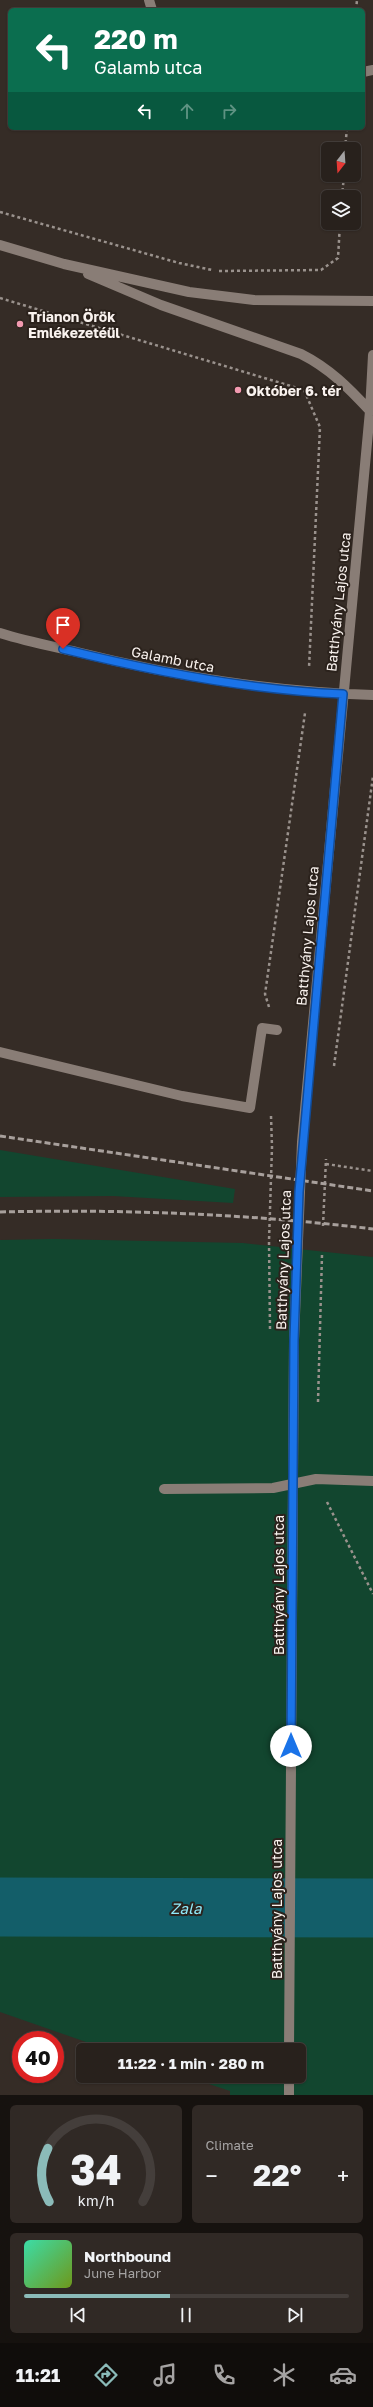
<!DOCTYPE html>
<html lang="en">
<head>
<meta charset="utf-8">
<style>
	:root { --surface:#28211c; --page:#302925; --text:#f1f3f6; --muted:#a5a3a3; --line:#443e3b; --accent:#8bbbb9 }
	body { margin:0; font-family:"Golos Text",sans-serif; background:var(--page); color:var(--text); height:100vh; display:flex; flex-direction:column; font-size:15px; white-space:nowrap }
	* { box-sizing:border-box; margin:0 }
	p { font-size:13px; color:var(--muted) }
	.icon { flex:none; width:22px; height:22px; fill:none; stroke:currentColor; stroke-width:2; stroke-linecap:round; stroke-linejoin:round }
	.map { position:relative; height:2095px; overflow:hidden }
	.details { display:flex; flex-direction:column; gap:10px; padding:10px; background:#16120f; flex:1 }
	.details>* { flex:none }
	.top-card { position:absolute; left:8px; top:8px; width:357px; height:122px; border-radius:6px; box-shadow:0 1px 3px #0004,0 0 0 1px var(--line); background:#0b6e4f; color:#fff; overflow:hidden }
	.needle { width:26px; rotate:197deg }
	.buttons { position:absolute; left:321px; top:142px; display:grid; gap:8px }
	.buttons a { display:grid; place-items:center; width:40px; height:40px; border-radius:6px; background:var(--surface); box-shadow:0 1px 3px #0004,0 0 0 1px var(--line); font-size:20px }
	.speed { position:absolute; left:12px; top:2031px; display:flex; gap:8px; font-size:20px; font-weight:700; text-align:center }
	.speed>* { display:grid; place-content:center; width:52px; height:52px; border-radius:50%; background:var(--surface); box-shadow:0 1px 3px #0004,0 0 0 1px var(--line); line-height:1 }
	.speed .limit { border:6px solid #d22; background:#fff; color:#111 }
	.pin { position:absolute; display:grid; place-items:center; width:34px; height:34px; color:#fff; margin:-41px -17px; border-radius:50% 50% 50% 0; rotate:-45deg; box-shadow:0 0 4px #0007 }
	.pin .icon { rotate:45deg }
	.me { position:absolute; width:44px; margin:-22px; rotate:0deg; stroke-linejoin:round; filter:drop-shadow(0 0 3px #0008) }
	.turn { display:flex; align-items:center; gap:14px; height:84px; padding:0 20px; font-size:18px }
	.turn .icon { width:52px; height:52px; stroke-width:2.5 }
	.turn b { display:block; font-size:28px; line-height:34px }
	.lanes { display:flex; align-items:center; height:38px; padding:0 20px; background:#0003; justify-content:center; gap:20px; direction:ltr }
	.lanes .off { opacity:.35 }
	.big { font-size:30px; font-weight:700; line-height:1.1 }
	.details .card { flex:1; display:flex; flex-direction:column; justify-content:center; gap:6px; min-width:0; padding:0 14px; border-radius:6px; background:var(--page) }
	.details .dial { align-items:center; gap:0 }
	.dial svg { height:104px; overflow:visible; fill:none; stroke:var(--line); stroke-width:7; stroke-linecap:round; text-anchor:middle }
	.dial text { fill:var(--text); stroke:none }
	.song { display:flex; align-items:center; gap:12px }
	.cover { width:48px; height:48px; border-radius:6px; background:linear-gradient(135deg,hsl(160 70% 55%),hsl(80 70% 35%)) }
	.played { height:4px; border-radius:2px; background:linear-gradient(90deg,var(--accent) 45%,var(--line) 45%) }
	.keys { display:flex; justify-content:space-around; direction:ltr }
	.heat { display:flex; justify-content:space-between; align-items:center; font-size:22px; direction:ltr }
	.details .tiles { flex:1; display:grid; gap:10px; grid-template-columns:1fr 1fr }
	.card:last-child { grid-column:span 2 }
	.trip { position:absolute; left:76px; top:2043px; width:230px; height:40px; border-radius:6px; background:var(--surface); box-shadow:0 1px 3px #0004,0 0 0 1px var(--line); font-weight:700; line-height:40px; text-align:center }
	.tab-bar { display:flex; height:64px; justify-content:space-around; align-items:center; background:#100d0b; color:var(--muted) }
	.tab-bar .icon { width:28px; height:28px }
	.tab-bar .current { color:var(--accent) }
	.tab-bar b { font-size:18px; color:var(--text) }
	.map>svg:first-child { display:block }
	.green { fill:#12462f }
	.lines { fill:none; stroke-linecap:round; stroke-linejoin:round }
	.river { stroke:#135e69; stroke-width:59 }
	.path { stroke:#9a928d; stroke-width:2.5; stroke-dasharray:3 3; stroke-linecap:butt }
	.minor { stroke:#897d76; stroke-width:10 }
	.rail { stroke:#a8a09c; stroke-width:3; stroke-dasharray:6 3; stroke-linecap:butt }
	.route-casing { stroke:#114b97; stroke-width:10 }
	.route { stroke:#1a73e8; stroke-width:7 }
	.poi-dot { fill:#f29ab0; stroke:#2b221c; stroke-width:1.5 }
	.labels { text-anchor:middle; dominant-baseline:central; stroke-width:4; stroke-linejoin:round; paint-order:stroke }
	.poi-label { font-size:14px; font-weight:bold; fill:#f9f2ee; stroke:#2b221c; text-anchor:start }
	.street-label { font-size:14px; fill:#f9f2ee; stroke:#2b221c }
	.water-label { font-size:15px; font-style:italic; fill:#91ebfb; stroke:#2b221c }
</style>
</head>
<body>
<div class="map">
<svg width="373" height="2095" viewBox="0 0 373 2095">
	<rect width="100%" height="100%" fill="#352c26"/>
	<path class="green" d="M 0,1150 L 235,1189 L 233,1203 L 113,1196 L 0,1197 Z
		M 53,1239 L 243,1243 L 373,1257 L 373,2095 L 230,2095 L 230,2091 L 185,2076 L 299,2076 L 299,2050 L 109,2050 L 0,2012 L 0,1240 Z"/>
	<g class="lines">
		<path class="river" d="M 0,1907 L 373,1908"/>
		<path class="path" d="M 356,10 L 357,0
			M 345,149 L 347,128
			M 342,197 L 344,175
			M 0,212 L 179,263 L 212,270
			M 219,271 L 321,270 L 338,258 L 340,223
			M 0,298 L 304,390 L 320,427 L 309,668
			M 269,1007 L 265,994 L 305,713
			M 334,1066 L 373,776
			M 326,1164 L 373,1171
			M 323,1226 L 326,1159
			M 270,1329 L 269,1241 L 272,1147 L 271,1116
			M 318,1402 L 322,1255
			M 327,1502 L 373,1594"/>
		<path class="minor" d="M 149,0 L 152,10
			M 363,72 L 373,70
			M 0,245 L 64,264 L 189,292 L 254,300 L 373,301
			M 88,274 L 161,305 L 301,354 C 329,368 349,388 370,411
			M 0,633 C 25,641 51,646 77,652 C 178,677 269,691 373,695
			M 0,1052 L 182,1096 L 250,1108 L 262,1028 L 277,1030
			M 164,1489 L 273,1488 L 316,1479 L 373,1481
			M 289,2050 L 294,1340 L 302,1142 L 370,411 L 373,355
			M 289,2095 L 289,2076"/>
		<path class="rail" d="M 0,1136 L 373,1191
			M 0,1212 C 124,1209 250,1214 373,1229"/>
	</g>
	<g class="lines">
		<defs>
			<path id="route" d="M 63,649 C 155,672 248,690 343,694 L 299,1192 L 294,1340 L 291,1746"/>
		</defs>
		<use href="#route" class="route-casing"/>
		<use href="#route" class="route"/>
	</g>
	<g class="poi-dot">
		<circle cx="20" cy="324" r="4"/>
		<circle cx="238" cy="390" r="4"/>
	</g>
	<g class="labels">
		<g class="poi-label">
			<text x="28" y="316">Trianon Örök<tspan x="28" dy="16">Emlékezetéül</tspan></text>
			<text x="246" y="390">Október 6. tér</text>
		</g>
		<g class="street-label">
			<text transform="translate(338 602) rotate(-84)">Batthyány Lajos utca</text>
			<text transform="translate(173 659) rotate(11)">Galamb utca</text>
			<text transform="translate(307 936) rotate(-85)">Batthyány Lajos utca</text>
			<text transform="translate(283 1260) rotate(-88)">Batthyány Lajos utca</text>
			<text transform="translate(278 1585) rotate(-90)">Batthyány Lajos utca</text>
			<text transform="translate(276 1909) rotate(-90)">Batthyány Lajos utca</text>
		</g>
		<g class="water-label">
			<text x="186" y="1908">Zala</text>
		</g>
	</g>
</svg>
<div class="buttons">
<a><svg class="needle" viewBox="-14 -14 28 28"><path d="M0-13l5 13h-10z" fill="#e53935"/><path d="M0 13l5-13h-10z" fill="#a5a3a3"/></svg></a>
<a><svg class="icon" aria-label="layers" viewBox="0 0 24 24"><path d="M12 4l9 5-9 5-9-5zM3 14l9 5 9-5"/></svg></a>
</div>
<div class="speed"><div class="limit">40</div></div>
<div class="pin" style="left:63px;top:649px;background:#d93025"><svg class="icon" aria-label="arrive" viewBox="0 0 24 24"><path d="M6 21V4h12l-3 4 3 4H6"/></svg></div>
<svg class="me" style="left:291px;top:1746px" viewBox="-20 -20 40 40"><circle r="19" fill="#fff"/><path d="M0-13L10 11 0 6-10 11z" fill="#1a73e8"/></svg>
<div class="trip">11:22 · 1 min · 280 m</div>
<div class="top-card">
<div class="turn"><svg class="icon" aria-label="left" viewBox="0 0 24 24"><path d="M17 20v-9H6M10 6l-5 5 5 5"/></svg><div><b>220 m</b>Galamb utca</div></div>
<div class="lanes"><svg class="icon" aria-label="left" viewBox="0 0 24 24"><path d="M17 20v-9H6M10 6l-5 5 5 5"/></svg><svg class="icon off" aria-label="ahead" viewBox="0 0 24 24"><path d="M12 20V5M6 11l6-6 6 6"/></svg><svg class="icon off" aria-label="right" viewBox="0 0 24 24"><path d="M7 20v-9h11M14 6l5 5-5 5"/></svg></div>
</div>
</div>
<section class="details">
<div class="tiles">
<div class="card dial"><svg viewBox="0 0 100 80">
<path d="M14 69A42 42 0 1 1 86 69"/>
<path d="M14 69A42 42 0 0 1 13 28" stroke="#8bbbb9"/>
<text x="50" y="56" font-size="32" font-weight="700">34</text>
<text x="50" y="72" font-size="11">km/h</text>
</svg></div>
<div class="card"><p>Climate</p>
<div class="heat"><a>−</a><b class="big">22°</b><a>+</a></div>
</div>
<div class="card">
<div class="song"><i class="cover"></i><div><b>Northbound</b><p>June Harbor</p></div></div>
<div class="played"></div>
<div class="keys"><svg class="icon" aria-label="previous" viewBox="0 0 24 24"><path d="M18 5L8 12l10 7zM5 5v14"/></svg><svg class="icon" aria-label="pause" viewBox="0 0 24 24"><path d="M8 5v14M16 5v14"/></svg><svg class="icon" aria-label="next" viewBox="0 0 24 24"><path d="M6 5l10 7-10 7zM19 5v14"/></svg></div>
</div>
</div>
</section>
<nav class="tab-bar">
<b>11:21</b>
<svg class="icon current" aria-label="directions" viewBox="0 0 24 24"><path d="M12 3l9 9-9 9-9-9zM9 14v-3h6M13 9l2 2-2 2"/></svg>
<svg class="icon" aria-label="music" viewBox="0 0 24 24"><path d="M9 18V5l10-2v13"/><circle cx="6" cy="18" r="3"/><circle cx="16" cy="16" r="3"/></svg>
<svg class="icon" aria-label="phone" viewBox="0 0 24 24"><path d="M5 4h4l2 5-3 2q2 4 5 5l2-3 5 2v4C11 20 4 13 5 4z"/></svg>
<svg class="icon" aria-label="climate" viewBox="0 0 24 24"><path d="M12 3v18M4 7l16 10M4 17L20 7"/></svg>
<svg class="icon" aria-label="car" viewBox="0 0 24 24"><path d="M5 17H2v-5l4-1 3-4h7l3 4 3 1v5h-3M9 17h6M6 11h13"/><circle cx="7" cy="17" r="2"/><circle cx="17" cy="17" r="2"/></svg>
</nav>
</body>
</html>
